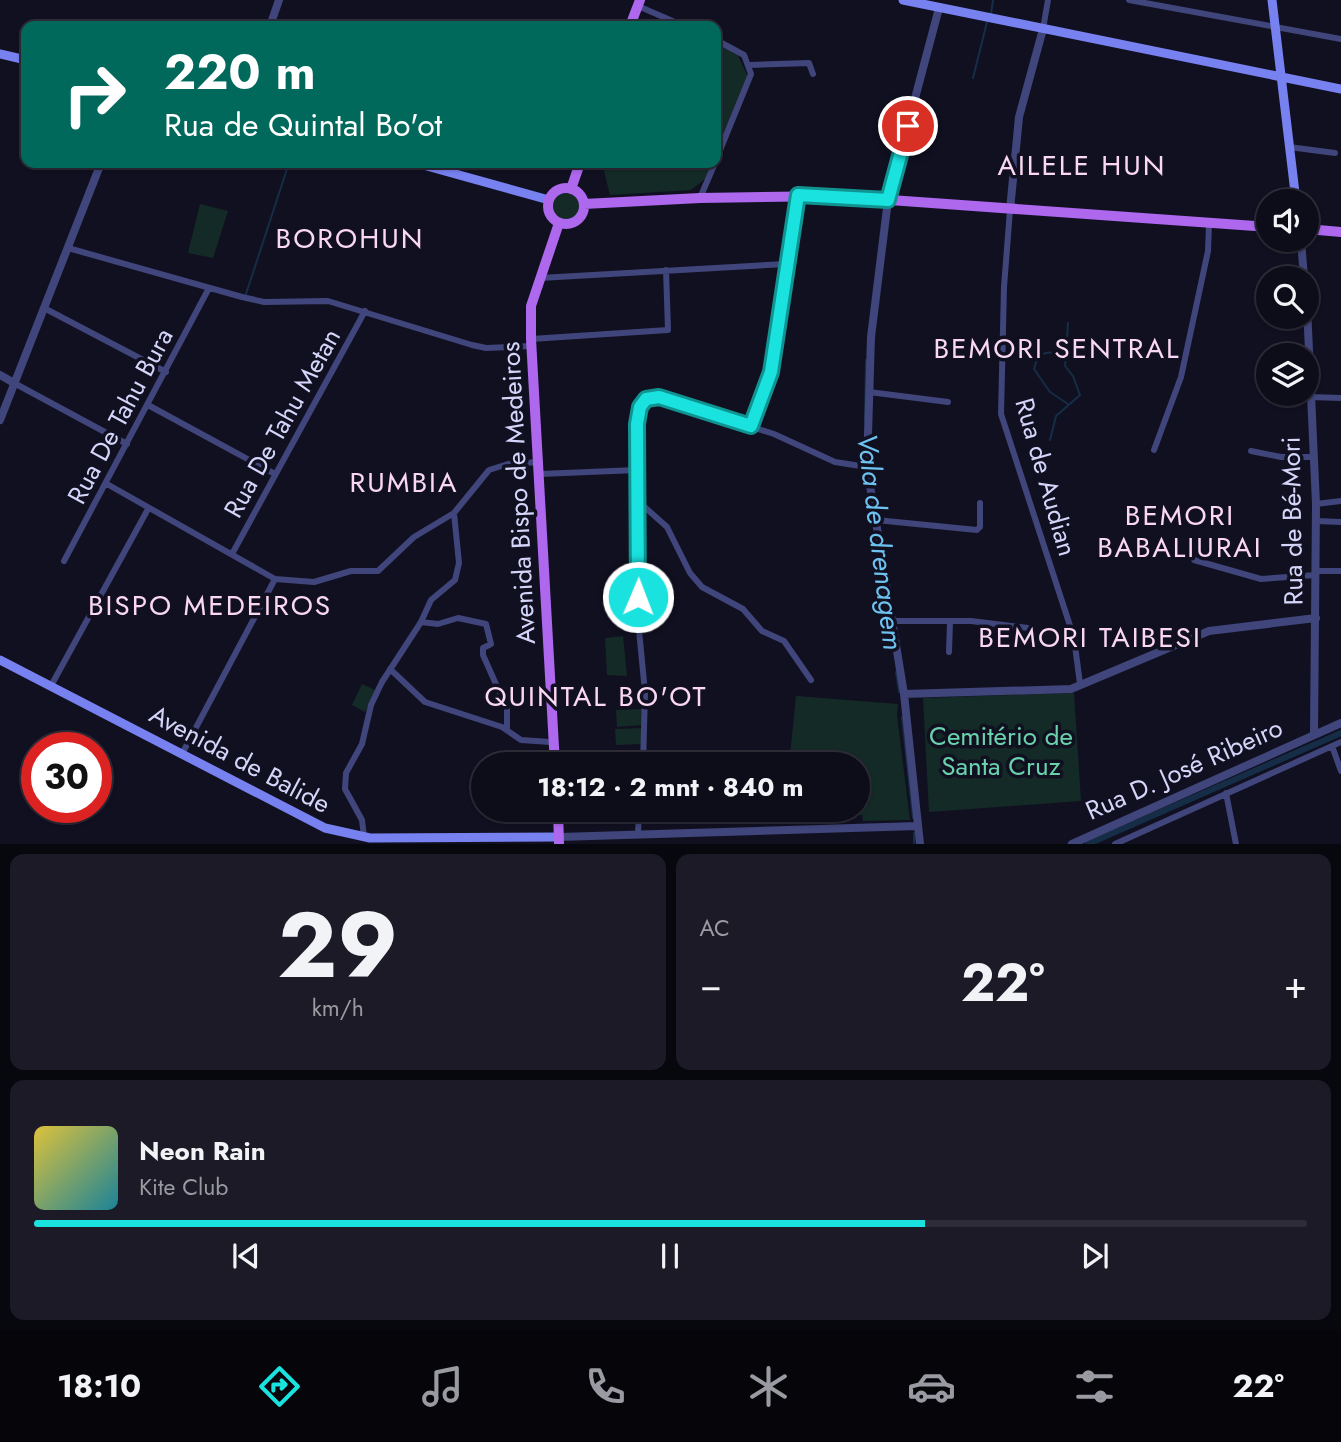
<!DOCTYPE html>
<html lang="id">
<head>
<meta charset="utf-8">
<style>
	:root { --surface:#0d0c19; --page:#1b1a26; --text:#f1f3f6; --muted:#9a9ba2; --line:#2d2c38; --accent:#19e2df }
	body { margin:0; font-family:Jost,sans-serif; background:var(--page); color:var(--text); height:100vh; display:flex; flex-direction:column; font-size:26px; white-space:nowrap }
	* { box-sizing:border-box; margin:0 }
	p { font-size:23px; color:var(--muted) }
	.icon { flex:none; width:38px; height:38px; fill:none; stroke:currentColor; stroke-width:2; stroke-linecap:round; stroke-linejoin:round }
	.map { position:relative; height:844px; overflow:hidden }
	.details { display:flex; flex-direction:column; gap:10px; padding:10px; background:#07070e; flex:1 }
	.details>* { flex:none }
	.top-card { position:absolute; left:21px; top:21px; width:700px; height:147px; border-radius:14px; box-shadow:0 2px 5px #0004,0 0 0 2px var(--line); background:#00695c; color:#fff; overflow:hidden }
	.buttons { position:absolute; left:1256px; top:189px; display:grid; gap:14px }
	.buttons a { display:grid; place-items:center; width:63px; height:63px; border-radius:50%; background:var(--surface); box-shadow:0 2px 5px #0004,0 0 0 2px var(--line); font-size:35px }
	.speed { position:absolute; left:21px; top:732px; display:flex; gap:14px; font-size:35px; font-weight:700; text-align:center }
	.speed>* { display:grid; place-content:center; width:91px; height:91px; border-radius:50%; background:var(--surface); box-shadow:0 2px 5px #0004,0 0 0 2px var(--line); line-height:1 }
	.speed .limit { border:10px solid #d22; background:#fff; color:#111 }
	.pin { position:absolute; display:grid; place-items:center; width:60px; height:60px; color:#fff; margin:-30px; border:4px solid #fff; border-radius:50%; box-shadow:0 2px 7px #0007 }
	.me { position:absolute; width:77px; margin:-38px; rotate:1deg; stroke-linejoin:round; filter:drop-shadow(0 0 5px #0008) }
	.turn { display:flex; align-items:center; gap:24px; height:147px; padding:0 28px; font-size:32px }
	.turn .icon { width:91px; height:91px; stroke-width:2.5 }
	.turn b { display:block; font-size:49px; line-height:60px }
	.big { font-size:52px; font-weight:700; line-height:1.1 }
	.details .widget { flex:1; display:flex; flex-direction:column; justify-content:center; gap:10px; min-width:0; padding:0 24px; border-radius:14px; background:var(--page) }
	.details .dial { align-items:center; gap:0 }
	.dial b { font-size:91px; line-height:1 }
	.song { display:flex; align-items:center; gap:21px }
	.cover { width:84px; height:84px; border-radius:10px; background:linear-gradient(135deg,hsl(50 70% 55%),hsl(190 70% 35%)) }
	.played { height:7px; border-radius:4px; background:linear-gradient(90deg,var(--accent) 70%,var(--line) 70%) }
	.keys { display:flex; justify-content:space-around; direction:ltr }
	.heat { display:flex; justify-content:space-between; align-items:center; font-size:38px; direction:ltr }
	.details .tiles { flex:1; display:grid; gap:10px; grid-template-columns:1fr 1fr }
	.widget:last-child { grid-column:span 2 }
	.trip { position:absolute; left:471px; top:752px; width:399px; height:70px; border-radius:35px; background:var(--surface); box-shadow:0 2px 5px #0004,0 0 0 2px var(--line); font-weight:700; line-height:70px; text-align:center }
	.menu { display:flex; height:112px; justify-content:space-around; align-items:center; background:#05050a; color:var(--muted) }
	.menu .icon { width:49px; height:49px }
	.menu .on { color:var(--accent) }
	.menu b { font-size:32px; color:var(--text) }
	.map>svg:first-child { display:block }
	.green { fill:#142a27 }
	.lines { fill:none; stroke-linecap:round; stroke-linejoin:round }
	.stream { stroke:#152d46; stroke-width:2 }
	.canal { stroke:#152d46; stroke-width:6 }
	.minor { stroke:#40457b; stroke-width:6 }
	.tertiary { stroke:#40457b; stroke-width:8 }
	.secondary { stroke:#7781f0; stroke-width:9 }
	.primary { stroke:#ad68ee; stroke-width:10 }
	.route-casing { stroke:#109391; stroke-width:18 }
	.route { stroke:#19e2df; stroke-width:12 }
	.labels { text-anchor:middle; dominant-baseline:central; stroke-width:7; stroke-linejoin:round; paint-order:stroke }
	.street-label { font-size:26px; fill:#d5d5fa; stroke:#111021 }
	.park-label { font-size:26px; fill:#69d2ac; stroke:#111021 }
	.neighbourhood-label { font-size:28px; letter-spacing:2px; fill:#fad7f2; stroke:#111021 }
	.water-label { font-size:28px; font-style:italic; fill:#6ec2ef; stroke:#111021 }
</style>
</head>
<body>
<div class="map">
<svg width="1341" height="844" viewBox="0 0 1341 844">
	<rect width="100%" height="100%" fill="#111021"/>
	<path class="green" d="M 716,42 L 736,51 L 748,77 L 716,156 Z
		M 602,163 L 713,163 L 705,179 L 691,190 L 610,195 Z
		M552 207a14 14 0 1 1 28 0a14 14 0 1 1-28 0Z
		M 200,204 L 228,211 L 213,258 L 188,253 Z
		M 623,636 L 627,676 L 607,675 L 605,638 Z
		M 362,684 L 375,690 L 365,712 L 352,705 Z
		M 1074,693 L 1081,801 L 929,812 L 923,698 Z
		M 796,696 L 898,704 L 897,715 L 910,820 L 863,821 L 862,815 L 821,816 L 821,821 L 783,822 L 785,810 L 858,810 L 858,765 L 789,765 Z
		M 642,709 L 642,725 L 617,727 L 616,710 Z
		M 641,728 L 642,744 L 616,745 L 615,729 Z"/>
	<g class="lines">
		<path class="stream" d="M 991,14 L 993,0
			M 973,78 L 987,22
			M 245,297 L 289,163
			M 1065,354 C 1048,351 1038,350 1034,369 L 1050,392 L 1068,404
			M 865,421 L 866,360
			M 1050,440 L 1056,416 L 1080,395 L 1073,376 L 1065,366 L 1068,323
			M 896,672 L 899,692
			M 902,717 L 913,818
			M 914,833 L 914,844"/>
		<path class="canal" d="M 1088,844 L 1341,733"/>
		<path class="minor" d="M 1129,0 L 1341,39
			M 638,6 L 684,26
			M 1043,29 L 1048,0
			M 716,40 L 744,55 L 751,74 L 716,160
			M 750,65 L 809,63 L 813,74
			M 1289,147 L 1335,153
			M 700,198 L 715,163
			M 1010,210 L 1004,287 L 1001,414 L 1074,638 L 1080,684
			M 68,248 L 242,297 L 264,302 L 328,301 L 472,345 L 486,348 L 531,346
			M 540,278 L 786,264
			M 44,308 L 166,372
			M 531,339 L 668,330 L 666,270
			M 14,383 L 127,444
			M 869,392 L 948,402
			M 1310,397 L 1341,398
			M 148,405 L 275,474
			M 751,426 L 771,372 L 798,195
			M 1154,450 L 1181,377 L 1208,251 L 1209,225
			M 1251,451 L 1281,457 L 1313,457
			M 540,474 L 637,470
			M 107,484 L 275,579
			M 639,502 L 667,527 L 690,573 L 702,587 L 743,609 L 762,631 L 784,641 L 811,680
			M 1316,504 L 1341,501
			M 876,520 L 977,530 L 980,527 L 980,503
			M 1316,521 L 1341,522
			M 232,554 L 365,311
			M 1194,560 L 1261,579 L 1316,575
			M 64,561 L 209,288
			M 1316,571 L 1341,571
			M 894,621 L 971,621 L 1028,628
			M 421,622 L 438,624 L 458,618 L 486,624 L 491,644 L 483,648 L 483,655 L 507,709 L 507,730
			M 949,652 L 950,622
			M 390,669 L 425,702 L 502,727 L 521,740 L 550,742
			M 52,684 L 148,509
			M 1332,746 L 1341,771
			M 183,752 L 275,579 L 314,582 L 351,571 L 378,571 L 414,537 L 454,513 L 489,470 L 508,464 L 539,462
			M 643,765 L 645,692 L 638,620 L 637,424 L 640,407 L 646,399 L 659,397 L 774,434 L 835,462 L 867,467
			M 1226,793 L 1236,844
			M 638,835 L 639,810
			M 364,837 L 362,820 L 345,789 L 346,773 L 362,744 L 371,705 L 382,682 L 421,622 L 431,600 L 455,580 L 459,563 L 454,513
			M 1115,844 L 1341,742"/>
		<path class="tertiary" d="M 270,26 L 279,0
			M 1010,210 L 1019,117 L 1043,29
			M 1301,240 L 1304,278
			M 1307,307 L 1316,504 L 1314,733
			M 0,375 L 14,383
			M 0,420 L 101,163
			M 904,694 L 1071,689 L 1209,631 L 1316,618
			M 559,837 L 918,826
			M 920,844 L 904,694 L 867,467 L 871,337 L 888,200 L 939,8
			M 1072,844 L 1341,723"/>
		<path class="secondary" d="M 903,0 L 1341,89
			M 1272,0 L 1296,201
			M 0,54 L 26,60
			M 416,163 L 549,200
			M 0,660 L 325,828 L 370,838 L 559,837"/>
		<path class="primary" d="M 630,26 L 640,0
			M548 206a18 18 0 1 1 36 0a18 18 0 1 1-36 0Z
			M 571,189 L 580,163
			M 584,204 L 700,198 L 834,196 L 1269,227
			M 1307,229 L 1341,232
			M 555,765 L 531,339 L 531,306 L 559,223
			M 558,810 L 559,844"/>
	</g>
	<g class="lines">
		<defs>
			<path id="route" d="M 638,597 L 637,424 L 640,407 L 646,399 L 659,397 L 751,426 L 771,372 L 798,195 L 888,200 L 908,126"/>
		</defs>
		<use href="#route" class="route-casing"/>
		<use href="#route" class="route"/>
	</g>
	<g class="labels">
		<g class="street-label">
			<text transform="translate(120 416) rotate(-62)">Rua De Tahu Bura</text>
			<text transform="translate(282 423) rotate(-61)">Rua De Tahu Metan</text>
			<text transform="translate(1046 477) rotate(74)">Rua de Audian</text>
			<text transform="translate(518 493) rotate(-93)">Avenida Bispo de Medeiros</text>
			<text transform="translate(1292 521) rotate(-91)">Rua de Bé-Mori</text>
			<text transform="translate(240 759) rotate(28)">Avenida de Balide</text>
			<text transform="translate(1184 769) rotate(-24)">Rua D. José Ribeiro</text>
		</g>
		<g class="park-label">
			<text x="1001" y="736">Cemitério de<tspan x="1001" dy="30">Santa Cruz</tspan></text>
		</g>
		<g class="neighbourhood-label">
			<text x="1082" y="165">AILELE HUN</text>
			<text x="350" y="238">BOROHUN</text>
			<text x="1057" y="348">BEMORI SENTRAL</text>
			<text x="404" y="482">RUMBIA</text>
			<text x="1180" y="515">BEMORI<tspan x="1180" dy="32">BABALIURAI</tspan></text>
			<text x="210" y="605">BISPO MEDEIROS</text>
			<text x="1090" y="637">BEMORI TAIBESI</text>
			<text x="596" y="696">QUINTAL BO'OT</text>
		</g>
		<g class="water-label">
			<text transform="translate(880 542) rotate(83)">Vala de drenagem</text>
		</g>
	</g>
</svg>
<div class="buttons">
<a><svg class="icon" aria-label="sound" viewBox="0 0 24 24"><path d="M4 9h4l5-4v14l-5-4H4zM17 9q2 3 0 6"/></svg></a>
<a><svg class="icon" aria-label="search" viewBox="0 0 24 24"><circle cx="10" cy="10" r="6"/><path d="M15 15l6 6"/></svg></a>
<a><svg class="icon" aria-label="layers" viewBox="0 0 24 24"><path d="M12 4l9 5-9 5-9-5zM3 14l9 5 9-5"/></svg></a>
</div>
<div class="speed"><div class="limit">30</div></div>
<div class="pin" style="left:908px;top:126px;background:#d93025"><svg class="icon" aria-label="arrive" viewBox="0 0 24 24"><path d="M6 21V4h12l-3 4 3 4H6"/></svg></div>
<svg class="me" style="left:638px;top:597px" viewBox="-20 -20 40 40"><circle r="17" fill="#19e2df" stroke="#fff" stroke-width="3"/><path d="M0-11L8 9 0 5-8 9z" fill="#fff"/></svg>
<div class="trip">18:12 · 2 mnt · 840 m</div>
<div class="top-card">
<div class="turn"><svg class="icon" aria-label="right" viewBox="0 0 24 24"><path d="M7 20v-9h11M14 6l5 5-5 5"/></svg><div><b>220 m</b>Rua de Quintal Bo'ot</div></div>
</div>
</div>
<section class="details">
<div class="tiles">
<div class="widget dial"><b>29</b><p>km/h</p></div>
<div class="widget"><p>AC</p>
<div class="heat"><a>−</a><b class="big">22°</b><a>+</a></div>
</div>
<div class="widget">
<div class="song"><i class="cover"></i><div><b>Neon Rain</b><p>Kite Club</p></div></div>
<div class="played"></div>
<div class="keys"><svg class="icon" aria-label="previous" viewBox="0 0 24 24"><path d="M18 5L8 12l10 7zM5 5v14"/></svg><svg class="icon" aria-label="pause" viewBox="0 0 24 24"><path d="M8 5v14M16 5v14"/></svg><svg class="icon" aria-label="next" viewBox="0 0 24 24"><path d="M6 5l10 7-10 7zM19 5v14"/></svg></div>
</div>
</div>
</section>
<nav class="menu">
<b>18:10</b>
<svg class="icon on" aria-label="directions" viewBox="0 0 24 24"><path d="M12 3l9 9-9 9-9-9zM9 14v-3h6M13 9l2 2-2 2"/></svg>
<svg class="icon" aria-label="music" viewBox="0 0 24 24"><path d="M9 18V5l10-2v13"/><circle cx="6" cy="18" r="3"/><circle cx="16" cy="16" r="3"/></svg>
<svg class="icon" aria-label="phone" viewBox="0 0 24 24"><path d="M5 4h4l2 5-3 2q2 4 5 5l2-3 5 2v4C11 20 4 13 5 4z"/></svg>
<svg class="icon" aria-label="climate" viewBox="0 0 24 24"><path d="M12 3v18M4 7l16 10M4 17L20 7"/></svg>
<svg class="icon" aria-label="car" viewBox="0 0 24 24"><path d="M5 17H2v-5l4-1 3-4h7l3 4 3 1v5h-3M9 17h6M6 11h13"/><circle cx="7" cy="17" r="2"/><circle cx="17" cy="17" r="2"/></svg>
<svg class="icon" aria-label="filters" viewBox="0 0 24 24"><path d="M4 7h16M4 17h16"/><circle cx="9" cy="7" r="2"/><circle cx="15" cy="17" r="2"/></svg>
<b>22°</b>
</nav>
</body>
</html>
